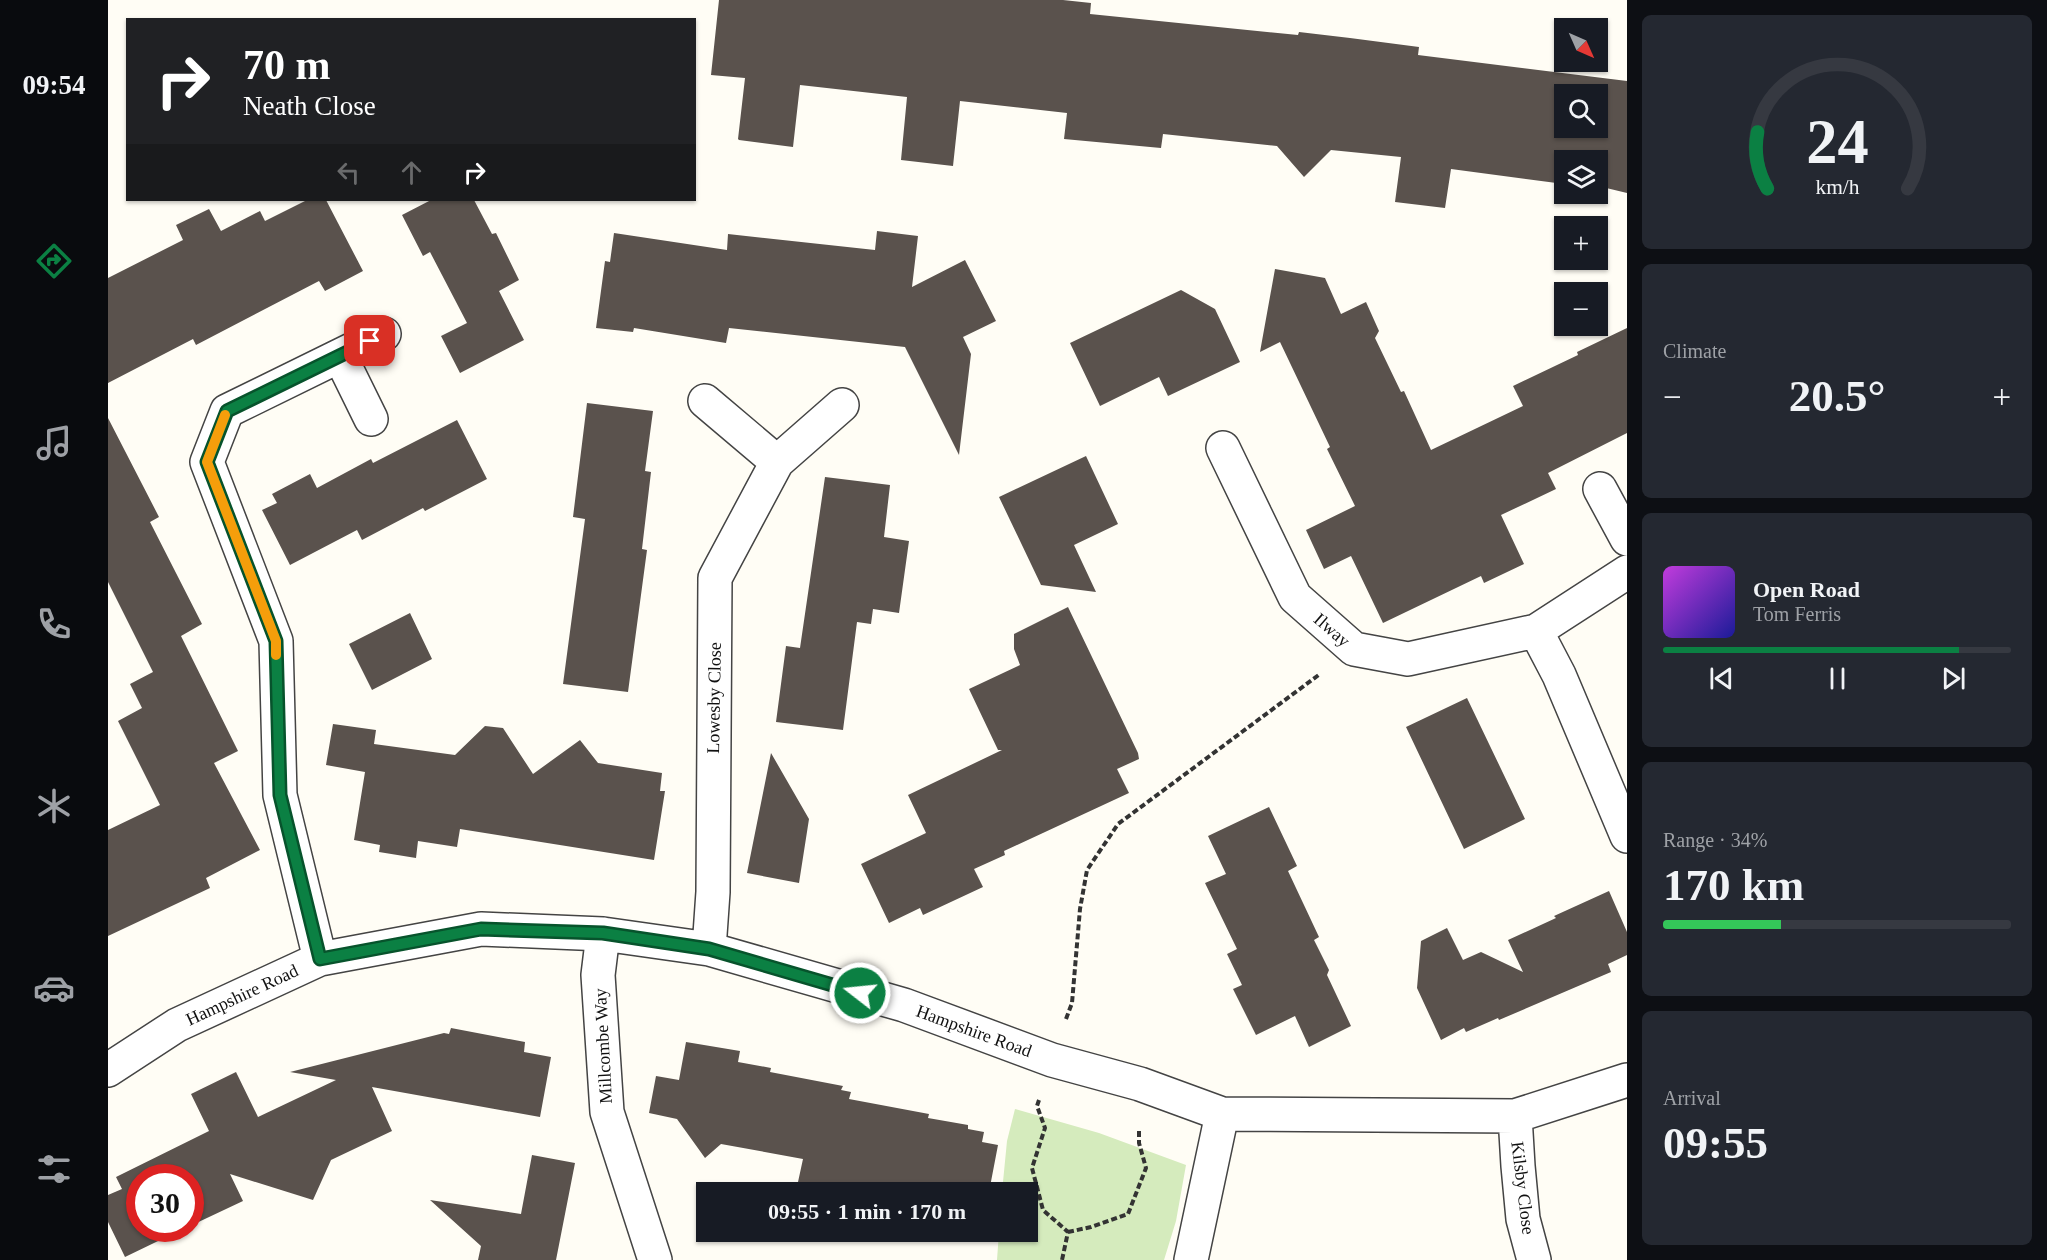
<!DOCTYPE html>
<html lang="en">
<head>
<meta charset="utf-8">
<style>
	:root { --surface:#171b24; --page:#242831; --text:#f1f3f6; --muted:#9ea1a6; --line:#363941; --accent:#0b8043 }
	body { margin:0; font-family:Georgia,serif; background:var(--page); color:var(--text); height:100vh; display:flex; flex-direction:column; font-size:22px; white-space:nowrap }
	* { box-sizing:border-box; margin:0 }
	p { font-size:20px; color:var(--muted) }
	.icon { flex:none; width:33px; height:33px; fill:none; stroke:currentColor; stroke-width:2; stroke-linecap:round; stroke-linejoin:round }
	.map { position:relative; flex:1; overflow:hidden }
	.sheet { display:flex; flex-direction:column; gap:15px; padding:15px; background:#0d0f14; width:420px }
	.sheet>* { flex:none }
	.hud { position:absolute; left:18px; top:18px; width:570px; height:183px; border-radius:0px; box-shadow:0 2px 4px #0004; background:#202124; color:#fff; overflow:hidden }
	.needle { width:39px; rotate:135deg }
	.tools { position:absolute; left:1446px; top:18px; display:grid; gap:12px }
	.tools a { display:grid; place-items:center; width:54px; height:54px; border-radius:0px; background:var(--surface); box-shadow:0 2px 4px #0004; font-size:30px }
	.speed { position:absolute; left:18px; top:1164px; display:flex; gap:12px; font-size:30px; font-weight:700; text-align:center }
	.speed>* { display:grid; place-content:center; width:78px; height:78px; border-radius:50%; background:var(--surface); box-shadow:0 2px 4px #0004; line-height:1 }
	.speed .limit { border:9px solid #d22; background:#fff; color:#111 }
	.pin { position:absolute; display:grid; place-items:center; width:51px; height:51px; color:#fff; margin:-26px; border-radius:12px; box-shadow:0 3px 9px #0006 }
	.me { position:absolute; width:66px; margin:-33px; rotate:286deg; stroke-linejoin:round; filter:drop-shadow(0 0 4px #0008) }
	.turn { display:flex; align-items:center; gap:21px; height:126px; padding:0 18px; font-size:27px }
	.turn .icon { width:78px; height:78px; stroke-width:2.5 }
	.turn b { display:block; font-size:42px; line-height:51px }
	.lanes { display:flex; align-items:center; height:57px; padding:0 18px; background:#0003; justify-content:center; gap:30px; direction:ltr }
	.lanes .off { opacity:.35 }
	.big { font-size:45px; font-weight:600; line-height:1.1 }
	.sheet .card { flex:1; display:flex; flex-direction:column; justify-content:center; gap:9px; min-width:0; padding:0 21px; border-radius:9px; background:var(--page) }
	.sheet .dial { align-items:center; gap:0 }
	.dial svg { height:156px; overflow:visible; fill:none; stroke:var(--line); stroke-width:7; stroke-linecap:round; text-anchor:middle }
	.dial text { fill:var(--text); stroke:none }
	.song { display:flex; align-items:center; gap:18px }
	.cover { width:72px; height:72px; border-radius:9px; background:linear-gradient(135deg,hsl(290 70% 55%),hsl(240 70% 35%)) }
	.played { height:6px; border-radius:3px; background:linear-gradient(90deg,var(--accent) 85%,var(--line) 85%) }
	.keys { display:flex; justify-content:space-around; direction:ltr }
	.heat { display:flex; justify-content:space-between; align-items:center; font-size:33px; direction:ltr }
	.charge { height:9px; border-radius:4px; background:linear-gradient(90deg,#34c759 34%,var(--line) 0) }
	.trip { position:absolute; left:588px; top:1182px; width:342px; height:60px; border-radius:0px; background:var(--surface); box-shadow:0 2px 4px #0004; font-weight:600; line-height:60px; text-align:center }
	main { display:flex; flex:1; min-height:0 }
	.dock { display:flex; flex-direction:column; width:108px; justify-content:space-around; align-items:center; background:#090b0e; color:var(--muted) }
	.dock .icon { width:42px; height:42px }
	.dock .current { color:var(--accent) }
	.dock b { font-size:27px; color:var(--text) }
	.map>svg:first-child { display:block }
	.green { fill:#d5ebbd }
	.building { fill:#5a524d; fill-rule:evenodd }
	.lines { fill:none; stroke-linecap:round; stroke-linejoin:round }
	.street-casing { stroke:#444; stroke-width:36 }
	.path { stroke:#333; stroke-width:4; stroke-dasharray:6 3; stroke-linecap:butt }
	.street { stroke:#fff; stroke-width:33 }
	.route-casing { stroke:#07532c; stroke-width:15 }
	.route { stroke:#0b8043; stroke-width:10 }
	.slow { stroke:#f59e0b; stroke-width:10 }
	.labels { text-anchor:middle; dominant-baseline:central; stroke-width:6; stroke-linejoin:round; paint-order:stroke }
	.street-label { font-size:18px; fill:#111; stroke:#fff }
</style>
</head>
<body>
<main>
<nav class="dock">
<b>09:54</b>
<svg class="icon current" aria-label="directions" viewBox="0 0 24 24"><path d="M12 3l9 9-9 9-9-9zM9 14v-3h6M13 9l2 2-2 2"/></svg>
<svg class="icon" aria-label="music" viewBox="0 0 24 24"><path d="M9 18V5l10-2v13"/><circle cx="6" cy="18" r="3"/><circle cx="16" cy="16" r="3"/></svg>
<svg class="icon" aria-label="phone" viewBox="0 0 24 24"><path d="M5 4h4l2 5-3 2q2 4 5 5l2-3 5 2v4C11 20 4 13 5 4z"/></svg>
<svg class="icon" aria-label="climate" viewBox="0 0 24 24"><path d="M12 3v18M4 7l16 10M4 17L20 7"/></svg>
<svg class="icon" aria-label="car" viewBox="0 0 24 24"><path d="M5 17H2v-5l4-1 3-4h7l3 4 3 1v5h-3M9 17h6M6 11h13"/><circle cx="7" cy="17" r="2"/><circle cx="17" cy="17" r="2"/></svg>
<svg class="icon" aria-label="filters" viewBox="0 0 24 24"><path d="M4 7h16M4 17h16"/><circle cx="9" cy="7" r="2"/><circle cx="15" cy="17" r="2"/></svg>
</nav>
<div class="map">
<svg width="1519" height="1260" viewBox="0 0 1519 1260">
	<rect width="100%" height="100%" fill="#fffdf5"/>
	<path class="green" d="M 907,1109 L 991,1133 L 1078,1165 L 1068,1221 L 1056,1260 L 889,1260 L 891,1232 L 920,1232 L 920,1192 L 894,1192 L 899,1141 Z"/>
	<path class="building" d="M 611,0 L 955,0 L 983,3 L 982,14 L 1190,35 L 1191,32 L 1242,38 L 1311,47 L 1310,55 L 1519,81 L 1519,193 L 1490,186 L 1490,160 L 1456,160 L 1456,184 L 1343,169 L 1337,208 L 1287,202 L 1293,157 L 1223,150 L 1196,177 L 1169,146 L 1055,134 L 1053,148 L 956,139 L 959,113 L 852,101 L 845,166 L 793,160 L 799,97 L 692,85 L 685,147 L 631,140 L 630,139 L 637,78 L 603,75 ZM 1456,94 L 1490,94 L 1490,128 L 1456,128 Z
		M 199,200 L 218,200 L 255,271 L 217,291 L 211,281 L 88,345 L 85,339 L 0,383 L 0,278 L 75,240 L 68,225 L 101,209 L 113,231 L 152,211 L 157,221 Z
		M 323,200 L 366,200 L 384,234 L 388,233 L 411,280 L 391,291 L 416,340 L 352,373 L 333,336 L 359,323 L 322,252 L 315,256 L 294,215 Z
		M 769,231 L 810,236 L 804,287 L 857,260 L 888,321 L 855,337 L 863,354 L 851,455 L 797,347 L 621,328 L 618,343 L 526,328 L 525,332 L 488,328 L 497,261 L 502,262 L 506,233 L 619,250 L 620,234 L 767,250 Z
		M 1167,269 L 1217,278 L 1233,314 L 1258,302 L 1271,331 L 1267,338 L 1293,392 L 1296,391 L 1323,450 L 1415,406 L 1405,386 L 1470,355 L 1469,352 L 1519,328 L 1519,433 L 1440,473 L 1448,489 L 1393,515 L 1416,564 L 1376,583 L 1373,576 L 1275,623 L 1243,556 L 1216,569 L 1198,530 L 1247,506 L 1219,449 L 1222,447 L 1172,342 L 1152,352 Z
		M 1073,290 L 1107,309 L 1132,362 L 1060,396 L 1051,377 L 992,406 L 962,343 Z
		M 479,403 L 545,411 L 537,471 L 543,472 L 534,549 L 539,550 L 520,692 L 455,684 L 477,519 L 465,517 Z
		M 0,418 L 51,517 L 42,522 L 94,624 L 73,636 L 130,751 L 106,763 L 152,850 L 98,878 L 102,888 L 0,936 L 0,830 L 52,805 L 10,721 L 34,708 L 22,684 L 45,672 L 0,582 Z
		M 349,420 L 379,479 L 317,511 L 315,508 L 254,540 L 249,530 L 182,565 L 154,510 L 169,503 L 164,494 L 202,474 L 209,488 L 263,459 L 265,463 Z
		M 978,456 L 1010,524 L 966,545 L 988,592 L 933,585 L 891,497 Z
		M 717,477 L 782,485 L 776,537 L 801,541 L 791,613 L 765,609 L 763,624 L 749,622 L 735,730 L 668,722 L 678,646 L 692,648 Z
		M 960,607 L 1030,753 L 1031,759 L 1009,769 L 1021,793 L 896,851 L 897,855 L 866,869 L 875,887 L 815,915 L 812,908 L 781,923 L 753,864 L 818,833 L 800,795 L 894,750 L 890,750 L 861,689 L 912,665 L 906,649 L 906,634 Z
		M 302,613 L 324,659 L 264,690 L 241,644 Z
		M 1359,698 L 1417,819 L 1356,849 L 1298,727 Z
		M 225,724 L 268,730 L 266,744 L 347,755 L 377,726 L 395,728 L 425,774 L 472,740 L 490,763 L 554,773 L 552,791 L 557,791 L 546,860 L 352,829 L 349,847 L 310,841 L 308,858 L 271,852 L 272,845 L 246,840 L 257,772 L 218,765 Z
		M 663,753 L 701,819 L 691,883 L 639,873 Z
		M 1161,807 L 1189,866 L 1180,871 L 1211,937 L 1206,940 L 1221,970 L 1219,975 L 1243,1026 L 1201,1047 L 1187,1016 L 1148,1035 L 1125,989 L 1134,985 L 1119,954 L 1129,949 L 1097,883 L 1118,874 L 1100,836 Z
		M 1501,891 L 1519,932 L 1519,955 L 1500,964 L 1503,972 L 1391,1020 L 1390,1018 L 1358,1032 L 1356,1028 L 1333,1040 L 1309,988 L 1313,941 L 1339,928 L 1355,960 L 1373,952 L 1415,972 L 1400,940 L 1448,918 L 1446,916 Z
		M 343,1028 L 417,1042 L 416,1052 L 443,1057 L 432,1117 L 264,1087 L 284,1131 L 223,1160 L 205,1200 L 122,1174 L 135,1201 L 82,1226 L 82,1178 L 32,1178 L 32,1228 L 77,1228 L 17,1257 L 0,1222 L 0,1195 L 14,1189 L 8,1177 L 101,1131 L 83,1094 L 128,1072 L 150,1117 L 228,1080 L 182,1072 L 336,1033 L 341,1034 Z
		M 578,1042 L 632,1051 L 630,1062 L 663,1068 L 662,1072 L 735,1086 L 733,1090 L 743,1092 L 741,1099 L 821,1114 L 820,1118 L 860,1125 L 860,1129 L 876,1132 L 874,1142 L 890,1145 L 881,1192 L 697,1192 L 690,1182 L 695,1159 L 613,1144 L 597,1158 L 569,1119 L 541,1113 L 548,1076 L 571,1080 Z
		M 424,1155 L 467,1163 L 448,1260 L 370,1260 L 373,1246 L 322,1200 L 413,1214 Z"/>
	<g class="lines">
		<defs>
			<path id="street" d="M 232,356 L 263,419
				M 597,401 L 669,462
				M 1115,448 L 1187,597 L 1246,649 L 1300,659 L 1428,631 L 1451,675 L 1519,836
				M 1492,489 L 1519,539
				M 1428,631 L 1519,572
				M 495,934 L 490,975 L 499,1112 L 547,1260
				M 601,949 L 605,892 L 607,578 L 669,462 L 734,405
				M 212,959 L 172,795 L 168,641 L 99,462 L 119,411 L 276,334
				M 0,1070 L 69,1025 L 212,959 L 373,929 L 495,934 L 601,949 L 796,1005 L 944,1060 L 1032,1084 L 1114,1114 L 1407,1116 L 1519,1080
				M 1407,1116 L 1410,1166 L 1415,1219 L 1426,1260
				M 1083,1260 L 1114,1114"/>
		</defs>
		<use href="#street" class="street-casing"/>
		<path class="path" d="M 958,1019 L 964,1003 L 972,909 L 979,870 L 1010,824 L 1212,674
			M 931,1100 L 929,1106 L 937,1128 L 924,1168 L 935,1210 L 960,1232 L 954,1260
			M 960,1232 L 983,1227 L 1020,1214 L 1038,1168 L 1031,1143 L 1031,1129"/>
		<use href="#street" class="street"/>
	</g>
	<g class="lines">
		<defs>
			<path id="route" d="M 262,341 L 119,411 L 99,462 L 168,641 L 172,795 L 212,959 L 373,929 L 495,933 L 601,949 L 752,993"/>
		</defs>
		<use href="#route" class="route-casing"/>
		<use href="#route" class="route"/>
		<path class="slow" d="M 117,415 L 99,462 L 168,641 L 168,655"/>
	</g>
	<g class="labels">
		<g class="street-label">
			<text transform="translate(1224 630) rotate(41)">Ilway</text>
			<text transform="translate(606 698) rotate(-89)">Lowesby Close</text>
			<text transform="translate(134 995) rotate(-25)">Hampshire Road</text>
			<text transform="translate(866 1031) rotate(20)">Hampshire Road</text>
			<text transform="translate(495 1046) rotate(-93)">Millcombe Way</text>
			<text transform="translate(1415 1188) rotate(83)">Kilsby Close</text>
		</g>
	</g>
</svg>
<div class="tools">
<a><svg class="needle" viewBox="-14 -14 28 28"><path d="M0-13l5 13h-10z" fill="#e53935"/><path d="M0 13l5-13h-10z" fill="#9ea1a6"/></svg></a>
<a><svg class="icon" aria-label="search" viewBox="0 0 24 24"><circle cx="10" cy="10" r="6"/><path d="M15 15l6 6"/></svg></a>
<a><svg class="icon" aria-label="layers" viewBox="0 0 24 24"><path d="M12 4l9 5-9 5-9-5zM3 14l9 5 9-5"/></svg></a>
<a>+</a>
<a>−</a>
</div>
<div class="speed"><div class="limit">30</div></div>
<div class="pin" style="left:262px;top:341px;background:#d93025"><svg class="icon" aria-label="arrive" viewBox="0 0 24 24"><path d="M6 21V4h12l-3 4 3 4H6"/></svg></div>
<svg class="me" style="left:752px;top:993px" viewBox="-20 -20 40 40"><circle r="17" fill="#0b8043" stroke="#fff" stroke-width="3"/><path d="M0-11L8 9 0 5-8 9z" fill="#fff"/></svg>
<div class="trip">09:55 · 1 min · 170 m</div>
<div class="hud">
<div class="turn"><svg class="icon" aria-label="right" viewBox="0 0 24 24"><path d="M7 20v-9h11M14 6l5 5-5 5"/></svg><div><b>70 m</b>Neath Close</div></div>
<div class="lanes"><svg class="icon off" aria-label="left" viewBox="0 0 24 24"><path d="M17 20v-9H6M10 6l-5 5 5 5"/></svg><svg class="icon off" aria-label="ahead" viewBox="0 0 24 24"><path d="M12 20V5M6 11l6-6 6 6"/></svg><svg class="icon" aria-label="right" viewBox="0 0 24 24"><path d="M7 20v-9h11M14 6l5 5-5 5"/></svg></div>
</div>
</div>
<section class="sheet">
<div class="card dial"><svg viewBox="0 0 100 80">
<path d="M14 69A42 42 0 1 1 86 69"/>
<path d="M14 69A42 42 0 0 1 9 40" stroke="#0b8043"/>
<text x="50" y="56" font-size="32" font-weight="700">24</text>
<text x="50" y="72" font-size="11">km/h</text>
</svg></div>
<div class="card"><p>Climate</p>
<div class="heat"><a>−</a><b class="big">20.5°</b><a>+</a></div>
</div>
<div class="card">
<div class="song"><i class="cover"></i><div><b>Open Road</b><p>Tom Ferris</p></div></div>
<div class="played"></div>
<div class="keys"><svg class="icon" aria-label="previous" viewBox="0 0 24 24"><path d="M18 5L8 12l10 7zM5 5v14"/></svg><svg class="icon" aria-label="pause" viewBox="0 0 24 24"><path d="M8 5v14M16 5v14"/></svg><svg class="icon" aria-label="next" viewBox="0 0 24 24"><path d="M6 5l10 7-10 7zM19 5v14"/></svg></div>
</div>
<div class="card"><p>Range · 34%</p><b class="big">170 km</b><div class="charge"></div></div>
<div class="card"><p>Arrival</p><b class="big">09:55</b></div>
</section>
</main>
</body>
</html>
